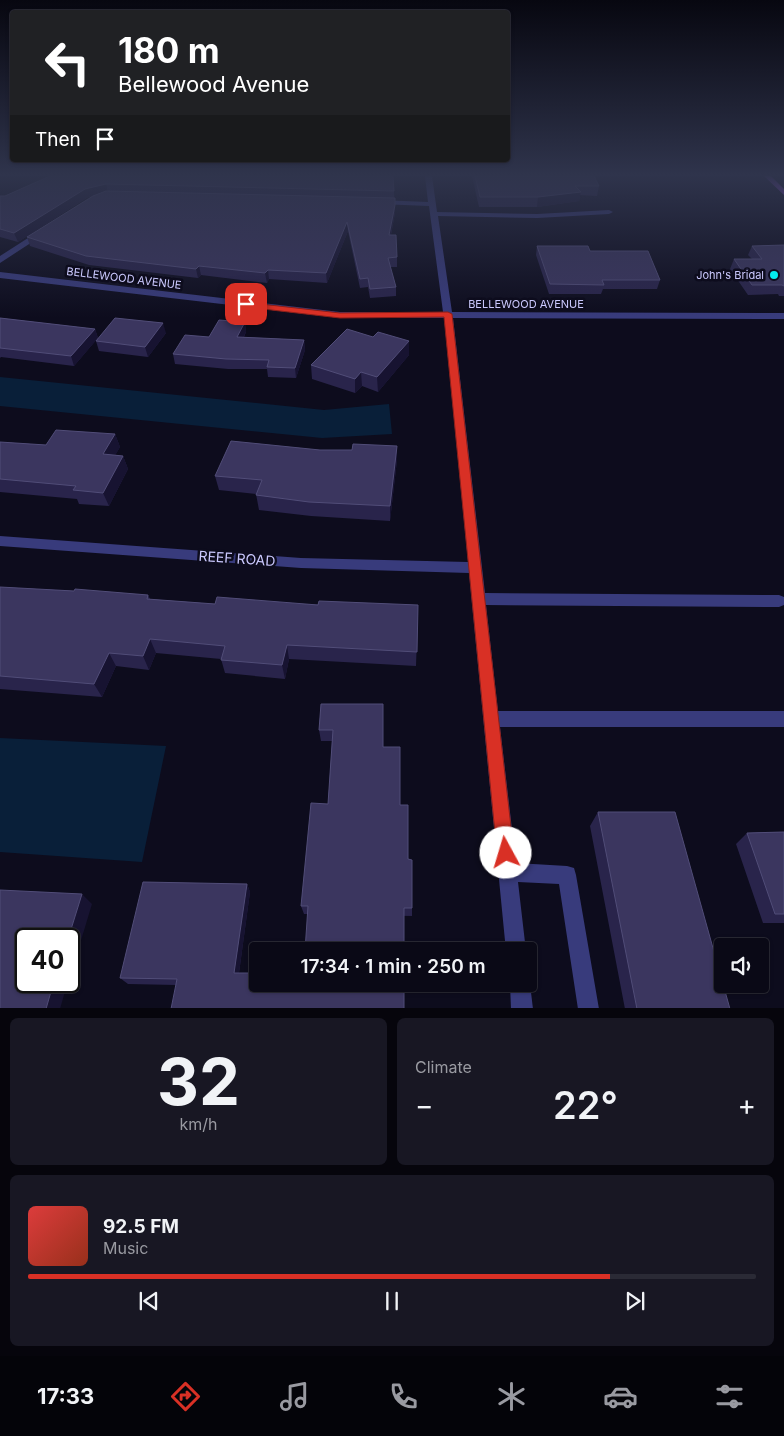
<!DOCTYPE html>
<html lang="en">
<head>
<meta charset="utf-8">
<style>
	:root { --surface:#0a0916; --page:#181723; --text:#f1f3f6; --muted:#999aa1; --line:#2a2a35; --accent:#d93025 }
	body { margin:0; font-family:Inter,sans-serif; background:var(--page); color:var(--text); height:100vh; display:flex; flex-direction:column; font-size:19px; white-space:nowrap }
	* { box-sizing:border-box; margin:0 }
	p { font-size:16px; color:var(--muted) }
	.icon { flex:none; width:28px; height:28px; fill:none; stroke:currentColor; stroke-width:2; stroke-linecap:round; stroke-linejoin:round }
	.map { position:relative; height:1008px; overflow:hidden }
	.side { display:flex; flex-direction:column; gap:10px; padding:10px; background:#06050c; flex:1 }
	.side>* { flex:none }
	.guide { position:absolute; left:10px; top:10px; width:500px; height:152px; border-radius:5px; box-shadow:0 1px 4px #0004,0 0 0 1px var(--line); background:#202124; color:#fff; overflow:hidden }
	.tools { position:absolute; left:714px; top:938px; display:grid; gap:10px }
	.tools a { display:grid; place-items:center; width:55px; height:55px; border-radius:5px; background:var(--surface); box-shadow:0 1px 4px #0004,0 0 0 1px var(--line); font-size:25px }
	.speed { position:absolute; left:15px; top:928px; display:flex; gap:10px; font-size:25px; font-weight:700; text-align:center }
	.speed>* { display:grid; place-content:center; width:65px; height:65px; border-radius:50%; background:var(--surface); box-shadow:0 1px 4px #0004,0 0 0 1px var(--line); line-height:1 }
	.speed .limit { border:2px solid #111; border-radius:8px; background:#fff; color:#111 }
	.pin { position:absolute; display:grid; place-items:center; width:42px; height:42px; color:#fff; margin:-21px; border-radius:10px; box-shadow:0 2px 8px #0006 }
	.me { position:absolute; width:55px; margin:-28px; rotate:354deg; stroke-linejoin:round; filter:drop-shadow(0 0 4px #0008) }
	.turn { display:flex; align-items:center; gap:18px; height:105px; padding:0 25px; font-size:22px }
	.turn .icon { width:65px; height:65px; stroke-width:2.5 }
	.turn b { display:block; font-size:35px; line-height:42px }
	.then { display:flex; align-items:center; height:48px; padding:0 25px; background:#0003; gap:10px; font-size:19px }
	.big { font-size:38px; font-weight:600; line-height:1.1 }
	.side .card { flex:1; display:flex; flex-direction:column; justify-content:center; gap:8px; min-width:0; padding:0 18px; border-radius:8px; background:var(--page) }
	.side .dial { align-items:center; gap:0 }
	.dial b { font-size:65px; line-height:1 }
	.song { display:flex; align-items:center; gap:15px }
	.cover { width:60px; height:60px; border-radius:8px; background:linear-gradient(135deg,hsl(0 70% 55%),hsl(10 70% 35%)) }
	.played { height:5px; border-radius:2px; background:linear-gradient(90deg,var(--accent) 80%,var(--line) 80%) }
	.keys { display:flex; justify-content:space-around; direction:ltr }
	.heat { display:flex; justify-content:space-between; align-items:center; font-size:28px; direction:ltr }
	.side .tiles { flex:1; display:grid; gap:10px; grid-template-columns:1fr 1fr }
	.card:last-child { grid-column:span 2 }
	.trip { position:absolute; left:249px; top:942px; width:288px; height:50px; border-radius:5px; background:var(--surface); box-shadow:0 1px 4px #0004,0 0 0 1px var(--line); font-weight:600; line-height:50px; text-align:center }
	.dock { display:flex; height:80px; justify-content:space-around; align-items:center; background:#040409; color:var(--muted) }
	.dock .icon { width:35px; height:35px }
	.dock .on { color:var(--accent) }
	.dock b { font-size:22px; color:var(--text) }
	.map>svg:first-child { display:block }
	.water { fill:#091f39 }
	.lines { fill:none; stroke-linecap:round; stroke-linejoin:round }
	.minor { fill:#383b7c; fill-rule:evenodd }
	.major { fill:#ae52fc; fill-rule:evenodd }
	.wall { fill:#29244b }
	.shaded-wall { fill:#171331 }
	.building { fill:#3b365f; stroke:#514d78 }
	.route { fill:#d93025; stroke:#8d1f18 }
	.poi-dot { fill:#04ecef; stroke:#0d0c1d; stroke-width:2 }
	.labels { text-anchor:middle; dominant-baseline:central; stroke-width:5; stroke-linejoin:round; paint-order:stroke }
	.far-poi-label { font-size:11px; fill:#cbc9fe; stroke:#0d0c1d; text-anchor:end }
	.far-street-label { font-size:11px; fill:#cbc9fe; stroke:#0d0c1d }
	.street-label { font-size:14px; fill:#cbc9fe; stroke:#0d0c1d }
</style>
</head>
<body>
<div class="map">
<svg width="784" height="1009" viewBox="0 0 784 1009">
	<rect width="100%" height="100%" fill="#0d0c1d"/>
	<path class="water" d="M 0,377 L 324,410 L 389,404 L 392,434 L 322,438 L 0,406 Z
		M 0,738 L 166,746 L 142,862 L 0,852 Z"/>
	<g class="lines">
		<path class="minor" d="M 425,176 L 432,176 L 437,212 L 537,214 L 609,210 L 613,212 L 609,214 L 537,218 L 438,216 L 452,312 L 784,313 L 784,319 L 453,318 L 485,593 L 779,595 L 784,597 L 784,605 L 779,607 L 486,605 L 498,711 L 784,711 L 784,727 L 500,727 L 516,863 L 567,866 L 574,868 L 576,875 L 599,1009 L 578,1009 L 559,884 L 518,882 L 526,951 L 506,951 L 469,573 L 301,568 L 0,546 L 0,536 L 301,558 L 468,562 L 444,318 L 340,318 L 0,278 L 0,272 L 340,312 L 443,312 L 429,206 L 379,204 L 375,202 L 379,200 L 428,202 Z
			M 39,231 L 46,233 L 0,263 L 0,256 Z
			M 528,977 L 530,984 L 533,1009 L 511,1009 L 510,984 L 528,984 Z"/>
		<path class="major" d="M 764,176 L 771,176 L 784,189 L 784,195 Z"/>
	</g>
	<path class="wall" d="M 50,176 L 394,191 L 395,213 L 391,235 L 397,257 L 397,267 L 390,267 L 396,287 L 396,296 L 370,298 L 368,287 L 360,288 L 348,231 L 327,283 L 269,279 L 267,283 L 201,275 L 198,278 L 89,265 L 30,246 L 27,237 L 95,196 L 88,197 L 18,242 L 0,237 L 0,196 L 5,196 Z
		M 472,176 L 594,176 L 599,186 L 597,196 L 580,195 L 579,201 L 537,207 L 479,207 Z
		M 784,245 L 784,296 L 779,296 L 778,294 L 748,295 L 730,269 L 734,259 L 752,259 L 748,255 L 752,246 Z
		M 537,246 L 590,251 L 660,280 L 657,289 L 603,289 L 601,294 L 549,294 L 536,255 Z
		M 0,318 L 95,329 L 98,338 L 166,333 L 148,357 L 99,351 L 96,341 L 97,339 L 74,366 L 1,357 L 0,358 Z
		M 245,322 L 246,332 L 244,337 L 304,340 L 305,350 L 296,378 L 268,377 L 267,369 L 228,369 L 175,364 L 173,354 L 209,337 Z
		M 409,355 L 378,392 L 362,386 L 355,393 L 312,379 L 311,365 Z
		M 115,434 L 120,447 L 115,455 L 123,456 L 128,469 L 109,506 L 79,504 L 77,499 L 0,492 L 0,442 L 46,445 Z
		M 397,446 L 397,460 L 390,521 L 311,516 L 259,510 L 256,494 L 219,490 L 215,476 L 320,450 L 352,450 Z
		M 0,587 L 148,595 L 150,599 L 215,604 L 418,605 L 416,666 L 289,659 L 285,679 L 225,673 L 221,659 L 156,653 L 149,670 L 116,666 L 102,697 L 0,689 Z
		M 321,704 L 383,747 L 400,805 L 408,859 L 412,908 L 412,916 L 304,914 L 301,906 L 328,804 L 332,741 L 321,741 L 319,730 Z
		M 598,812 L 730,1009 L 625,1009 L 590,826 Z
		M 784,832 L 784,923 L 763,923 L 736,844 L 747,833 Z
		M 247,884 L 250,892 L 239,973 L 176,985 L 128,984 L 120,978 Z"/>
	<path class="shaded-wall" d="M 106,184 L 108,192 L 88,197 L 18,242 L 14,233 L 85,189 Z
		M 581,192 L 579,201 L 537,207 L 538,197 Z
		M 395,205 L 395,213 L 389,244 L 389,235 Z
		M 347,222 L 348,231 L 327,283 L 326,273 Z
		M 199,266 L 201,275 L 198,278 L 196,269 Z
		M 268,270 L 269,279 L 267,283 L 265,273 Z
		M 245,322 L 246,332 L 239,346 L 237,337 Z
		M 163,323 L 166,333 L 148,357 L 145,347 Z
		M 95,329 L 98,338 L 74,366 L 71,356 Z
		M 304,340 L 305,350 L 296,378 L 295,368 Z
		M 409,341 L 409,355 L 378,392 L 377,377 Z
		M 361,372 L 362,386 L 355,393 L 355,379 Z
		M 115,434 L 120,447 L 108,468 L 103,454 Z
		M 397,446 L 397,460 L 390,521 L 390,506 Z
		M 123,456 L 128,469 L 109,506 L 103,493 Z
		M 150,639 L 156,653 L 149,670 L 143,656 Z
		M 287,645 L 289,659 L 285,679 L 282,665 Z
		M 109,653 L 116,666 L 102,697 L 94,684 Z
		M 247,884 L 250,892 L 238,980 L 234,973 Z
		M 82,894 L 92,904 L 69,980 L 69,939 L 68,939 Z
		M 54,981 L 68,981 L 60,1009 L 46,1009 Z"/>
	<path class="building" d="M 50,176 L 393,176 L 394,191 L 106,184 L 85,189 L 14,233 L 0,229 L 0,196 L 5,196 Z
		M 475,176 L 594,176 L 599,186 L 575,186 L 581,192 L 538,197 L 480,197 Z
		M 106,191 L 395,198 L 395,205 L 389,235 L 396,235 L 397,257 L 388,258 L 396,287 L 370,289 L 368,278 L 360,279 L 347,222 L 326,273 L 268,270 L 265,273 L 199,266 L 196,269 L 86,256 L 27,237 L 93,196 Z
		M 784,245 L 784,286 L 782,285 L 752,285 L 734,259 L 762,259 L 752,246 Z
		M 537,246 L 588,246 L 590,251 L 648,251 L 660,280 L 602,280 L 604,285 L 550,284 Z
		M 0,318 L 95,329 L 71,356 L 0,348 Z
		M 115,318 L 163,323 L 145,347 L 96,341 Z
		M 219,320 L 245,322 L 237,337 L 304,340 L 295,368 L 267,367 L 269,360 L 226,359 L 173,354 L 185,335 L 209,337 Z
		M 347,329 L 373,337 L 378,332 L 409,341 L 377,377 L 361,372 L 355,379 L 311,365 Z
		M 56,430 L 115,434 L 103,454 L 123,456 L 103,493 L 73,490 L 76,486 L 0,479 L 0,442 L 46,445 Z
		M 231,441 L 320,450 L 352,450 L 353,444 L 397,446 L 390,506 L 309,502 L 256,495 L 262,480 L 215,476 Z
		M 0,587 L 74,591 L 75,589 L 148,595 L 147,599 L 215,604 L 217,597 L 318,605 L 319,601 L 418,605 L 417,652 L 287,645 L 282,665 L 221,660 L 225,646 L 150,639 L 143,656 L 109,653 L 94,684 L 0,676 Z
		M 321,704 L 383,704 L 383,747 L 400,747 L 400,805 L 408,805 L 408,859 L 412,860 L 412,908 L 404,908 L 404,951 L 305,951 L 308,906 L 301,906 L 311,803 L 328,804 L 333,730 L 319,730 Z
		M 598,812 L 675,812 L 730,1009 L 637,1009 Z
		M 784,832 L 784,914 L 775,914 L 747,833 Z
		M 143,882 L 247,884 L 234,973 L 258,973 L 258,984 L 404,984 L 404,1009 L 171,1009 L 177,979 L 120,978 Z
		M 0,890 L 82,894 L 68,939 L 26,939 L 26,981 L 54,981 L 46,1009 L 0,1009 Z"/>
	<linearGradient id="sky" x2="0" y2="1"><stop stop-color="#070710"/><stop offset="0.55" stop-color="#2f344c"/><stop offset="1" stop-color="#2f344c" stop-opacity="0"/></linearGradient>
	<rect width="784" height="318" fill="url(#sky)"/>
	<path class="route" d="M 243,302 L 340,313 L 448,312 L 452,314 L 514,853 L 512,859 L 506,862 L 500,859 L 497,853 L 444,317 L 340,318 L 246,307 L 241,304 Z"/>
	<circle class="poi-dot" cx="774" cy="275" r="5"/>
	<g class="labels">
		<g class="far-poi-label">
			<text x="764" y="275">John's Bridal</text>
		</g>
		<g class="far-street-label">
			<text transform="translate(124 278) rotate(7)">BELLEWOOD AVENUE</text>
			<text x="526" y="304">BELLEWOOD AVENUE</text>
		</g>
		<g class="street-label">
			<text transform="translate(237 558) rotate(4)">REEF ROAD</text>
		</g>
	</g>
</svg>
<div class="tools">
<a><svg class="icon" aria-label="sound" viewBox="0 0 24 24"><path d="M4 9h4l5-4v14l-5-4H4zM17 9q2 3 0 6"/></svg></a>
</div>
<div class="speed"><div class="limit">40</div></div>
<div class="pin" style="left:246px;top:304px;background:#d93025"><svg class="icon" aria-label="arrive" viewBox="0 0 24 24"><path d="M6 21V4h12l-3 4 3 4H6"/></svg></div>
<svg class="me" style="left:506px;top:853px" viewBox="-20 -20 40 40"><circle r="19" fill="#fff"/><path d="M0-13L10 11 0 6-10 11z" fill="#d93025"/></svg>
<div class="trip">17:34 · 1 min · 250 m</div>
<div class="guide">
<div class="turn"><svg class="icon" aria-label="left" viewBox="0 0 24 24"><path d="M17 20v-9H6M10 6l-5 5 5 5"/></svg><div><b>180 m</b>Bellewood Avenue</div></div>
<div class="then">Then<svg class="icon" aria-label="arrive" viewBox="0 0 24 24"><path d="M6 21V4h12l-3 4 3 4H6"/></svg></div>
</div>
</div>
<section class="side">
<div class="tiles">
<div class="card dial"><b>32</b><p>km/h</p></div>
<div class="card"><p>Climate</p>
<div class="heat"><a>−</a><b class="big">22°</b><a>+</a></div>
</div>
<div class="card">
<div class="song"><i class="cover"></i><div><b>92.5 FM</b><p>Music</p></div></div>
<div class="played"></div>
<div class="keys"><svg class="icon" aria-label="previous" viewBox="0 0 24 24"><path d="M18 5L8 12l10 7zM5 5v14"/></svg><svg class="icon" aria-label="pause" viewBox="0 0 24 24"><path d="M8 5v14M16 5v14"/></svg><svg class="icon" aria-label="next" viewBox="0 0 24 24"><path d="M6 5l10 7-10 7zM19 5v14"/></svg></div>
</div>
</div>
</section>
<nav class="dock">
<b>17:33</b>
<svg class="icon on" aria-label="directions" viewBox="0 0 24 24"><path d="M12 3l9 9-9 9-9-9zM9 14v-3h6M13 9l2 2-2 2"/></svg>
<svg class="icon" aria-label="music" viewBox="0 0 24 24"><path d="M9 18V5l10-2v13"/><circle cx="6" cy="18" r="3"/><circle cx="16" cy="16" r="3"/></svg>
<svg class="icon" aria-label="phone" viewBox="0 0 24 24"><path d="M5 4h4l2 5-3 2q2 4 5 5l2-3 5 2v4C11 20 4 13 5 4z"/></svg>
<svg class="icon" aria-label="climate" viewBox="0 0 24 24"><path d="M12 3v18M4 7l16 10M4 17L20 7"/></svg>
<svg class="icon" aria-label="car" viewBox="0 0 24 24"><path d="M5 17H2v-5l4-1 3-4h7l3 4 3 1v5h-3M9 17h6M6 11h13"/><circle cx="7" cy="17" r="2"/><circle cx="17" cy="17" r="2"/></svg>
<svg class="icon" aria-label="filters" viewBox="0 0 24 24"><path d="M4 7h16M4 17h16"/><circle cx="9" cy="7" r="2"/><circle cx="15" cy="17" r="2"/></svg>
</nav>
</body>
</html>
